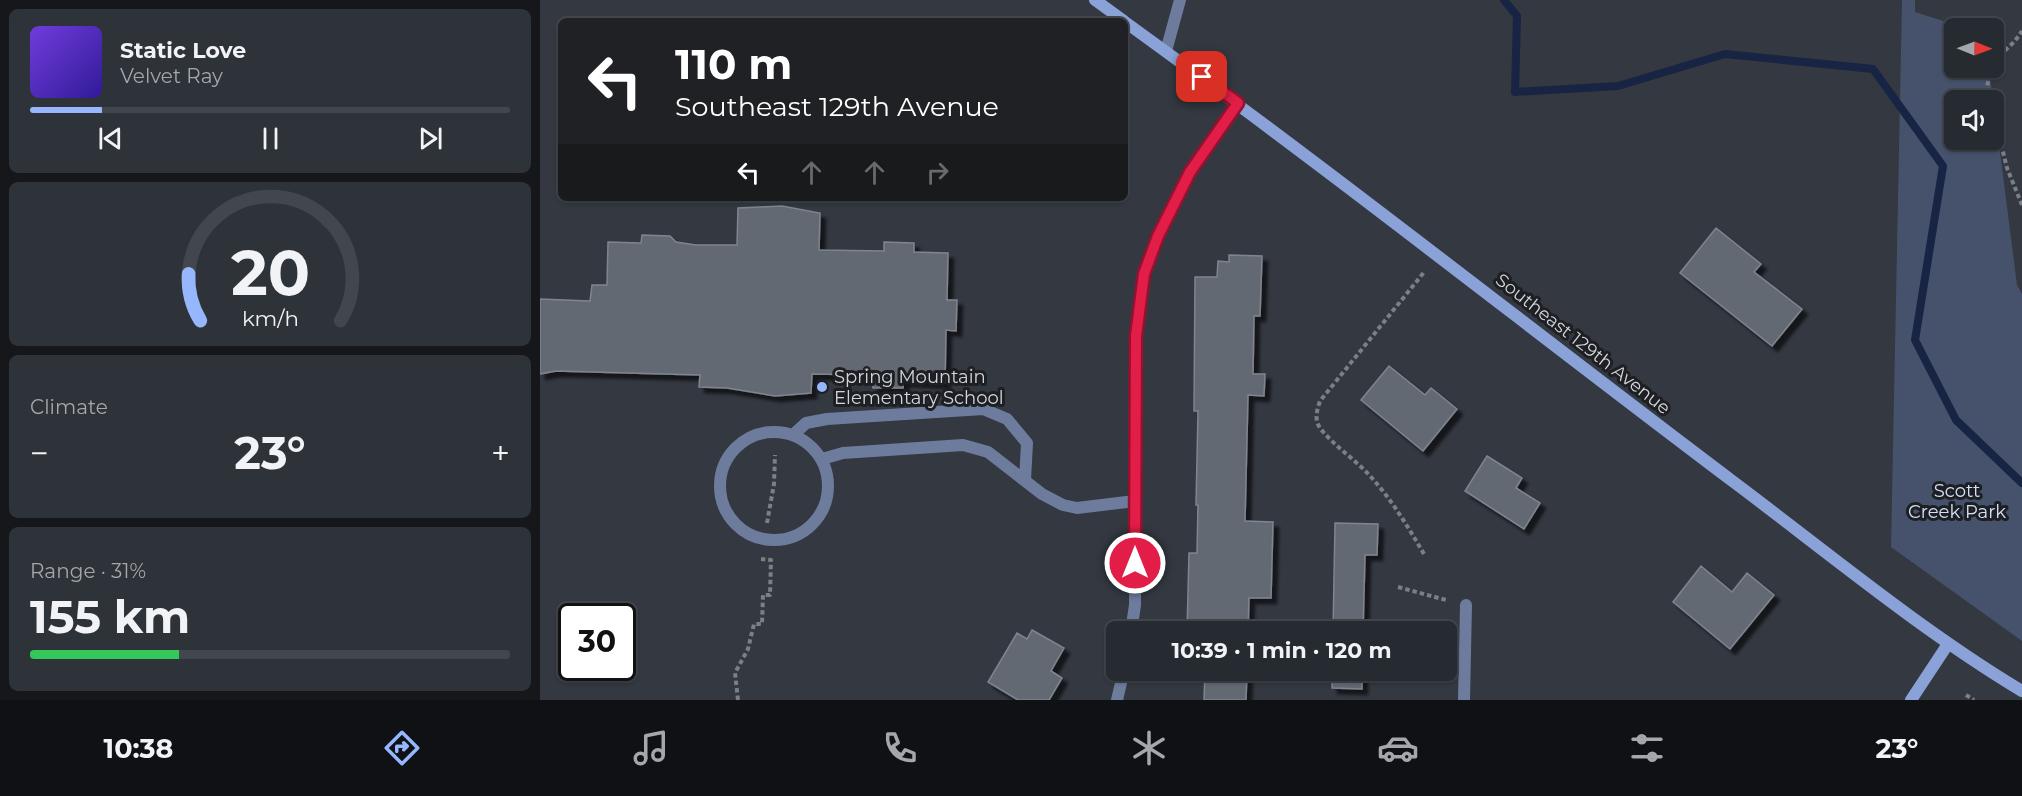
<!DOCTYPE html>
<html lang="en">
<head>
<meta charset="utf-8">
<style>
	:root { --surface:#262a31; --page:#2e3239; --text:#f1f3f6; --muted:#a4a7ab; --line:#42464d; --accent:#96b6fd }
	body { margin:0; font-family:Montserrat,sans-serif; background:var(--page); color:var(--text); height:100vh; display:flex; flex-direction:column; font-size:22px; white-space:nowrap }
	* { box-sizing:border-box; margin:0 }
	p { font-size:20px; color:var(--muted) }
	.icon { flex:none; width:33px; height:33px; fill:none; stroke:currentColor; stroke-width:2; stroke-linecap:round; stroke-linejoin:round }
	.map { position:relative; flex:1; overflow:hidden }
	.drawer { display:flex; flex-direction:column; gap:9px; padding:9px; background:#15171b; width:540px }
	.drawer>* { flex:none }
	.hud { position:absolute; left:18px; top:18px; width:570px; height:183px; border-radius:9px; box-shadow:0 2px 4px #0004,0 0 0 2px var(--line); background:#202124; color:#fff; overflow:hidden }
	.needle { width:39px; rotate:91deg }
	.fabs { position:absolute; left:1404px; top:18px; display:grid; gap:12px }
	.fabs a { display:grid; place-items:center; width:60px; height:60px; border-radius:9px; background:var(--surface); box-shadow:0 2px 4px #0004,0 0 0 2px var(--line); font-size:30px }
	.speed { position:absolute; left:18px; top:603px; display:flex; gap:12px; font-size:30px; font-weight:700; text-align:center }
	.speed>* { display:grid; place-content:center; width:78px; height:78px; border-radius:50%; background:var(--surface); box-shadow:0 2px 4px #0004,0 0 0 2px var(--line); line-height:1 }
	.speed .limit { border:3px solid #111; border-radius:9px; background:#fff; color:#111 }
	.pin { position:absolute; display:grid; place-items:center; width:51px; height:51px; color:#fff; margin:-26px; border-radius:12px; box-shadow:0 3px 9px #0006 }
	.me { position:absolute; width:66px; margin:-33px; rotate:0deg; stroke-linejoin:round; filter:drop-shadow(0 0 4px #0008) }
	.turn { display:flex; align-items:center; gap:21px; height:126px; padding:0 18px; font-size:27px }
	.turn .icon { width:78px; height:78px; stroke-width:2.5 }
	.turn b { display:block; font-size:42px; line-height:51px }
	.lanes { display:flex; align-items:center; height:57px; padding:0 18px; background:#0003; justify-content:center; gap:30px; direction:ltr }
	.lanes .off { opacity:.35 }
	.big { font-size:45px; font-weight:700; line-height:1.1 }
	.drawer .card { flex:1; display:flex; flex-direction:column; justify-content:center; gap:9px; min-width:0; padding:0 21px; border-radius:9px; background:var(--page) }
	.drawer .dial { align-items:center; gap:0 }
	.dial svg { height:156px; overflow:visible; fill:none; stroke:var(--line); stroke-width:7; stroke-linecap:round; text-anchor:middle }
	.dial text { fill:var(--text); stroke:none }
	.song { display:flex; align-items:center; gap:18px }
	.cover { width:72px; height:72px; border-radius:9px; background:linear-gradient(135deg,hsl(260 70% 55%),hsl(250 70% 35%)) }
	.played { height:6px; border-radius:3px; background:linear-gradient(90deg,var(--accent) 15%,var(--line) 15%) }
	.keys { display:flex; justify-content:space-around; direction:ltr }
	.heat { display:flex; justify-content:space-between; align-items:center; font-size:33px; direction:ltr }
	.charge { height:9px; border-radius:4px; background:linear-gradient(90deg,#34c759 31%,var(--line) 0) }
	.trip { position:absolute; left:566px; top:621px; width:351px; height:60px; border-radius:9px; background:var(--surface); box-shadow:0 2px 4px #0004,0 0 0 2px var(--line); font-weight:700; line-height:60px; text-align:center }
	.dock { display:flex; height:96px; justify-content:space-around; align-items:center; background:#0f1114; color:var(--muted) }
	.dock .icon { width:42px; height:42px }
	.dock .selected { color:var(--accent) }
	.dock b { font-size:27px; color:var(--text) }
	main { display:flex; flex:1; min-height:0 }
	.map>svg:first-child { display:block }
	.green { fill:#46526c }
	.lines { fill:none; stroke-linecap:round; stroke-linejoin:round }
	.stream { stroke:#172443; stroke-width:8 }
	.building { fill:#646973; stroke:#7f848f; stroke-width:1.5; filter:url(#shadow) }
	.path { stroke:#7b7f87; stroke-width:4; stroke-dasharray:4.5 3; stroke-linecap:butt }
	.lane { stroke:#6d7c9d; stroke-width:12 }
	.street { stroke:#6d7c9d; stroke-width:12 }
	.secondary { stroke:#8aa2d7; stroke-width:12 }
	.route-casing { stroke:#92132f; stroke-width:15 }
	.route { stroke:#e11d48; stroke-width:10 }
	.poi-dot { fill:#96b6fd; stroke:#1d1f23; stroke-width:2 }
	.labels { text-anchor:middle; dominant-baseline:central; stroke-width:6; stroke-linejoin:round; paint-order:stroke }
	.street-label { font-size:18px; fill:#d2d5db; stroke:#1d1f23 }
	.poi-label { font-size:18px; fill:#d2d5db; stroke:#1d1f23; text-anchor:start }
	.park-label { font-size:18px; fill:#d4e0f9; stroke:#1d1f23 }
</style>
</head>
<body>
<main>
<section class="drawer">
<div class="card">
<div class="song"><i class="cover"></i><div><b>Static Love</b><p>Velvet Ray</p></div></div>
<div class="played"></div>
<div class="keys"><svg class="icon" aria-label="previous" viewBox="0 0 24 24"><path d="M18 5L8 12l10 7zM5 5v14"/></svg><svg class="icon" aria-label="pause" viewBox="0 0 24 24"><path d="M8 5v14M16 5v14"/></svg><svg class="icon" aria-label="next" viewBox="0 0 24 24"><path d="M6 5l10 7-10 7zM19 5v14"/></svg></div>
</div>
<div class="card dial"><svg viewBox="0 0 100 80">
<path d="M14 69A42 42 0 1 1 86 69"/>
<path d="M14 69A42 42 0 0 1 8 45" stroke="#96b6fd"/>
<text x="50" y="56" font-size="32" font-weight="700">20</text>
<text x="50" y="72" font-size="11">km/h</text>
</svg></div>
<div class="card"><p>Climate</p>
<div class="heat"><a>−</a><b class="big">23°</b><a>+</a></div>
</div>
<div class="card"><p>Range · 31%</p><b class="big">155 km</b><div class="charge"></div></div>
</section>
<div class="map">
<svg width="1482" height="700" viewBox="0 0 1482 700">
	<defs>
		<filter id="shadow"><feDropShadow dx="5.5" dy="5.5" stdDeviation="1.5" flood-color="#0009"/></filter>
	</defs>
	<rect width="100%" height="100%" fill="#333841"/>
	<path class="green" d="M 1362,0 L 1375,0 L 1375,12 L 1416,25 L 1419,28 L 1414,28 L 1414,68 L 1449,69 L 1453,100 L 1414,100 L 1414,140 L 1454,140 L 1454,105 L 1477,285 L 1482,294 L 1482,641 L 1351,547 Z"/>
	<g class="lines">
		<path class="stream" d="M 964,0 L 977,16 L 975,92 L 1078,86 L 1185,54 L 1333,69 L 1403,166 L 1375,340 L 1416,420 L 1482,483"/>
	</g>
	<path class="building" d="M 242,206 L 280,213 L 279,250 L 344,251 L 344,242 L 374,243 L 374,252 L 408,253 L 407,300 L 417,300 L 416,331 L 406,330 L 405,383 L 363,381 L 363,388 L 333,388 L 332,375 L 272,374 L 271,393 L 235,396 L 187,388 L 159,387 L 160,375 L 16,371 L 0,374 L 0,299 L 50,301 L 52,285 L 67,285 L 68,242 L 101,243 L 102,235 L 130,236 L 136,242 L 156,245 L 197,245 L 198,208 Z
		M 1176,228 L 1221,264 L 1214,272 L 1262,309 L 1232,346 L 1140,273 Z
		M 689,255 L 722,256 L 720,316 L 714,316 L 713,374 L 725,374 L 724,396 L 708,395 L 705,521 L 733,522 L 731,598 L 709,598 L 708,632 L 647,632 L 649,553 L 657,553 L 658,505 L 656,505 L 658,411 L 654,411 L 655,277 L 677,277 L 678,261 L 689,262 Z
		M 849,366 L 885,395 L 891,388 L 917,409 L 883,451 L 821,400 Z
		M 947,456 L 982,478 L 976,488 L 1000,503 L 984,529 L 925,491 Z
		M 795,523 L 838,524 L 837,555 L 825,555 L 823,632 L 793,632 Z
		M 1161,566 L 1192,592 L 1207,573 L 1234,595 L 1190,649 L 1133,602 Z
		M 492,630 L 524,648 L 511,671 L 522,678 L 509,700 L 478,700 L 448,682 L 477,633 L 487,639 Z
		M 665,670 L 707,670 L 706,700 L 664,700 Z
		M 792,670 L 822,670 L 822,689 L 792,688 Z"/>
	<g class="lines">
		<path class="path" d="M 1454,61 L 1475,41 L 1482,31
			M 1450,100 L 1447,87 L 1451,68
			M 1454,115 L 1467,168 L 1482,205
			M 227,523 L 234,484 L 235,455
			M 884,554 C 868,527 852,500 831,477 C 816,460 794,446 780,428 C 774,419 777,410 780,401 L 885,271
			M 858,587 L 906,600
			M 1426,695 L 1434,700
			M 198,700 L 195,673 L 208,649 L 214,624 L 222,624 L 223,595 L 230,595 L 231,560 L 221,559"/>
		<path class="lane" d="M 626,51 L 640,0
			M180 486a54 54 0 1 1 108 0a54 54 0 1 1-108 0Z
			M 253,435 L 266,423 L 287,419 L 443,409 L 467,419 L 487,443 L 485,480
			M 282,459 L 303,453 L 423,445 L 448,452 L 502,494 L 523,505 L 537,508 L 595,501"/>
		<path class="street" d="M 591,632 L 595,605 L 596,336 L 604,274 L 618,236 L 650,172 L 698,103
			M 577,700 L 584,670
			M 924,700 L 926,605"/>
		<path class="secondary" d="M 555,0 L 584,21
			M 585,22 C 790,170 988,327 1191,480 C 1286,551 1379,629 1482,691
			M 1371,700 L 1408,644"/>
	</g>
	<g class="lines">
		<defs>
			<path id="route" d="M 595,563 L 596,336 L 604,274 L 618,236 L 650,172 L 698,103 L 662,77"/>
		</defs>
		<use href="#route" class="route-casing"/>
		<use href="#route" class="route"/>
	</g>
	<circle class="poi-dot" cx="282" cy="387" r="6"/>
	<g class="labels">
		<g class="street-label">
			<text transform="translate(1043 344) rotate(38)">Southeast 129th Avenue</text>
		</g>
		<g class="poi-label">
			<text x="294" y="377">Spring Mountain<tspan x="294" dy="21">Elementary School</tspan></text>
		</g>
		<g class="park-label">
			<text x="1417" y="491">Scott<tspan x="1417" dy="21">Creek Park</tspan></text>
		</g>
	</g>
</svg>
<div class="fabs">
<a><svg class="needle" viewBox="-14 -14 28 28"><path d="M0-13l5 13h-10z" fill="#e53935"/><path d="M0 13l5-13h-10z" fill="#a4a7ab"/></svg></a>
<a><svg class="icon" aria-label="sound" viewBox="0 0 24 24"><path d="M4 9h4l5-4v14l-5-4H4zM17 9q2 3 0 6"/></svg></a>
</div>
<div class="speed"><div class="limit">30</div></div>
<div class="pin" style="left:662px;top:77px;background:#d93025"><svg class="icon" aria-label="arrive" viewBox="0 0 24 24"><path d="M6 21V4h12l-3 4 3 4H6"/></svg></div>
<svg class="me" style="left:595px;top:563px" viewBox="-20 -20 40 40"><circle r="17" fill="#e11d48" stroke="#fff" stroke-width="3"/><path d="M0-11L8 9 0 5-8 9z" fill="#fff"/></svg>
<div class="trip">10:39 · 1 min · 120 m</div>
<div class="hud">
<div class="turn"><svg class="icon" aria-label="left" viewBox="0 0 24 24"><path d="M17 20v-9H6M10 6l-5 5 5 5"/></svg><div><b>110 m</b>Southeast 129th Avenue</div></div>
<div class="lanes"><svg class="icon" aria-label="left" viewBox="0 0 24 24"><path d="M17 20v-9H6M10 6l-5 5 5 5"/></svg><svg class="icon off" aria-label="ahead" viewBox="0 0 24 24"><path d="M12 20V5M6 11l6-6 6 6"/></svg><svg class="icon off" aria-label="ahead" viewBox="0 0 24 24"><path d="M12 20V5M6 11l6-6 6 6"/></svg><svg class="icon off" aria-label="right" viewBox="0 0 24 24"><path d="M7 20v-9h11M14 6l5 5-5 5"/></svg></div>
</div>
</div>
</main>
<nav class="dock">
<b>10:38</b>
<svg class="icon selected" aria-label="directions" viewBox="0 0 24 24"><path d="M12 3l9 9-9 9-9-9zM9 14v-3h6M13 9l2 2-2 2"/></svg>
<svg class="icon" aria-label="music" viewBox="0 0 24 24"><path d="M9 18V5l10-2v13"/><circle cx="6" cy="18" r="3"/><circle cx="16" cy="16" r="3"/></svg>
<svg class="icon" aria-label="phone" viewBox="0 0 24 24"><path d="M5 4h4l2 5-3 2q2 4 5 5l2-3 5 2v4C11 20 4 13 5 4z"/></svg>
<svg class="icon" aria-label="climate" viewBox="0 0 24 24"><path d="M12 3v18M4 7l16 10M4 17L20 7"/></svg>
<svg class="icon" aria-label="car" viewBox="0 0 24 24"><path d="M5 17H2v-5l4-1 3-4h7l3 4 3 1v5h-3M9 17h6M6 11h13"/><circle cx="7" cy="17" r="2"/><circle cx="17" cy="17" r="2"/></svg>
<svg class="icon" aria-label="filters" viewBox="0 0 24 24"><path d="M4 7h16M4 17h16"/><circle cx="9" cy="7" r="2"/><circle cx="15" cy="17" r="2"/></svg>
<b>23°</b>
</nav>
</body>
</html>
